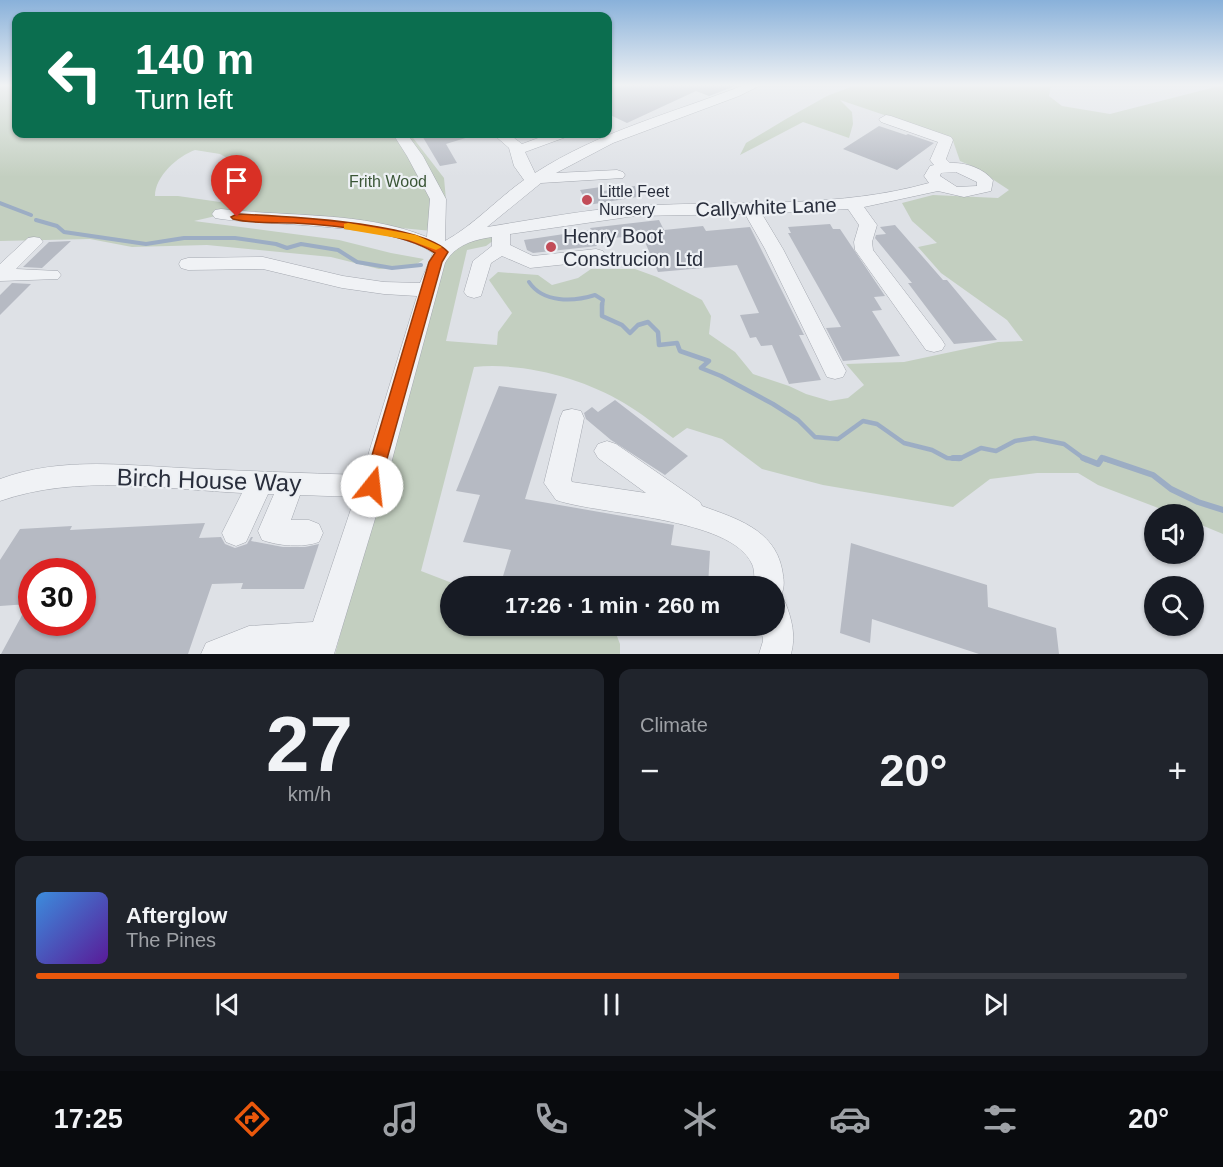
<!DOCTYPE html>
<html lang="en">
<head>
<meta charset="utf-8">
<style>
	:root { --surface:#171b24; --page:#20242c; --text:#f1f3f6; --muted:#9ea1a6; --line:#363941; --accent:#ea580c }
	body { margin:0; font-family:Helvetica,sans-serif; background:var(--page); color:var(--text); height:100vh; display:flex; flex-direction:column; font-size:22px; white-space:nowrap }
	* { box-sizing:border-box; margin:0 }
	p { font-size:20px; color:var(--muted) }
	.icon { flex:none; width:33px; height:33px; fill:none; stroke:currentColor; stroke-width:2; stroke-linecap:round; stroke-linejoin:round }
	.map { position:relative; height:654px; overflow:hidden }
	.panel { display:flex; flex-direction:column; gap:15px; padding:15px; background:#0d0f14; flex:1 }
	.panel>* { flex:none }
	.banner { position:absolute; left:12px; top:12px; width:600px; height:126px; border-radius:12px; box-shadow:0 2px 4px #0004; background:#0b6e4f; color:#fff; overflow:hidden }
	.controls { position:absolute; left:1144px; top:504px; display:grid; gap:12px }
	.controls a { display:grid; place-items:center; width:60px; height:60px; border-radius:50%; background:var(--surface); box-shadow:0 2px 4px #0004; font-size:30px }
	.speed { position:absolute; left:18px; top:558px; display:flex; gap:12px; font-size:30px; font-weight:700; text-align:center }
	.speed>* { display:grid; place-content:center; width:78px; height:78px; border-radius:50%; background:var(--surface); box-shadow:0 2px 4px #0004; line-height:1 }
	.speed .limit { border:9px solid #d22; background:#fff; color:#111 }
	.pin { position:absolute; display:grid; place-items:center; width:51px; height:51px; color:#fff; margin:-62px -26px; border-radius:50% 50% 50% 0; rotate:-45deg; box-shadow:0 0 6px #0007 }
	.pin .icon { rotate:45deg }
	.me { position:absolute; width:66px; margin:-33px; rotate:16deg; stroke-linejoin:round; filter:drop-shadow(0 0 4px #0008) }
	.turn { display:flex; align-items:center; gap:21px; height:126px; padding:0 24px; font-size:27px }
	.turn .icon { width:78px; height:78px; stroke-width:2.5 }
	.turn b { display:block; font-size:42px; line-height:51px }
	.big { font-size:45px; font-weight:700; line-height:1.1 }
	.panel .tile { flex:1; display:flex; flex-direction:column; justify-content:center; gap:9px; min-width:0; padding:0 21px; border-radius:12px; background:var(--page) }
	.panel .dial { align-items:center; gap:0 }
	.dial b { font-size:78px; line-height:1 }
	.song { display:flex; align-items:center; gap:18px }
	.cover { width:72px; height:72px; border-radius:9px; background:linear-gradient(135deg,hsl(210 70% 55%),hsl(270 70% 35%)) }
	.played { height:6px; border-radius:3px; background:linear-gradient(90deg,var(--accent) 75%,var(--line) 75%) }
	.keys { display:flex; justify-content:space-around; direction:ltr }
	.heat { display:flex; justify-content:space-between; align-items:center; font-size:33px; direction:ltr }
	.panel .tiles { flex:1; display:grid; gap:15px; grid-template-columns:1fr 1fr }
	.tile:last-child { grid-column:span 2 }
	.trip { position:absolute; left:440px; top:576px; width:345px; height:60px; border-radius:30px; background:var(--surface); box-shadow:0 2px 4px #0004; font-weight:700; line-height:60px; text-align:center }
	.tabs { display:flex; height:96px; justify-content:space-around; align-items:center; background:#090b0e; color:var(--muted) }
	.tabs .icon { width:42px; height:42px }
	.tabs .active { color:var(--accent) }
	.tabs b { font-size:27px; color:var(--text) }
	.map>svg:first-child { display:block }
	.green { fill:#c3cfc0; fill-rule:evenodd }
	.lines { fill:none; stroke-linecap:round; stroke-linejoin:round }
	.stream-far2 { stroke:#9cadc4; stroke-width:4 }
	.stream-far1 { stroke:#9cadc4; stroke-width:4.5 }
	.stream { stroke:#9cadc4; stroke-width:6 }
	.building { fill:#b6bac3; fill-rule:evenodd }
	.minor-casing { stroke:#a4a8b0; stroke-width:1 }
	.minor { fill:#f0f2f5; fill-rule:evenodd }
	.route { fill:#ea580c; stroke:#983908; stroke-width:1.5 }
	.slow { fill:#f59e0b }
	.poi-dot { fill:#c24c58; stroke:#edf0f4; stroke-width:2 }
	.labels { text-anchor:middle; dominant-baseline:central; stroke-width:4.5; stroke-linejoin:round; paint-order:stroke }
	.far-park-label { font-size:16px; fill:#3b5637; stroke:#edf0f4 }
	.far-poi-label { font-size:16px; fill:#292e3c; stroke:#edf0f4; text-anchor:start }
	.street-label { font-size:20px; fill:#292e3c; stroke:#edf0f4 }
	.poi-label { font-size:20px; fill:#292e3c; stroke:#edf0f4; text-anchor:start }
	.near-street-label { font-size:24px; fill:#292e3c; stroke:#edf0f4 }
</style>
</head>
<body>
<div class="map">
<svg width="1223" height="654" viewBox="0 0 1223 654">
	<rect width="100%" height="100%" fill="#dee1e6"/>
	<path class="green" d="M 0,85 L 16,85 L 16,134 L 410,134 L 444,178 L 446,200 L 435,209 L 432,231 L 233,212 L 194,221 L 339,240 L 391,253 L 424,259 L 414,266 L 379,269 L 331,257 L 207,245 L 132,247 L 90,239 L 0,241 ZM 195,150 L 220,154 L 236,163 L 235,178 L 220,202 L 178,196 L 155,196 C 155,176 178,156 195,150 Z
		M 856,85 L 1051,85 L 1049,96 L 1062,106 L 1110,114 L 1223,85 L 1223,534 L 1194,522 L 1194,514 L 1174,514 L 1098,485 L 1078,473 L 1037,473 L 990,479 L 953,507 L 823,485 L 762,469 L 722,439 L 687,428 L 673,438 C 657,426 641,413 624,403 C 583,378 522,362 474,367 L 421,571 L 460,586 L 450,586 L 450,626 L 613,626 L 620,644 L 620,654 L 335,654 L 442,261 L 465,239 L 492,234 L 494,240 L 486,246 L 467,250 L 446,341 L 497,345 L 498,332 L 512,313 L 489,280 L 498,272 L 538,275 L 552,285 L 578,278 L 591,269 L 635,269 L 657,277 L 702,300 L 711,316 L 709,334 L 735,352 L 753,374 L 789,386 L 806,394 L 830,401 L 848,398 L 864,385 L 846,364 L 904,362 L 998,342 L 1023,341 L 1007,320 L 941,273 L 918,247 L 937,243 L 912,221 L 902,203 L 933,195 L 998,198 L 1009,190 L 974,167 L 960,161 L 952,138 L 840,100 L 852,112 L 853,124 L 849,138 L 803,122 L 740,155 L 746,143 L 786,119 L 827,96 Z"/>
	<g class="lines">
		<path class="stream-far2" d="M 0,203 L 31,215
			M 36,220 L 57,226 L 64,232 L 146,244 L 184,238 L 235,238 L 276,244 L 287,248 L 301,244 L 338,250 L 357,262 L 392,268 L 421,265
			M 529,282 C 543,303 573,302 595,295 L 603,300 L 602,306"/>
		<path class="stream-far1" d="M 602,304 L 602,316 L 622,325 L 630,333 L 638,325 L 648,322 L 658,332 L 659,345 L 677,343 L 680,351 L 709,361 L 701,368 L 721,376 L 773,404 L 798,420 L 815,437 L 838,439 L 863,421 L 877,424 L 904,443 L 932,450 L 947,458 L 959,459 L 981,448 L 996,451 L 1015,441 L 1034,438 L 1064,444 L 1086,460
			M 1101,460 L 1102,458 L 1108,460"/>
		<path class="stream" d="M 953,458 L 960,458
			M 1083,458 L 1098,464 L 1102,458
			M 1103,458 L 1153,475 L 1171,489 L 1198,502 L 1223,510"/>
	</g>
	<path class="building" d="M 613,85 L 738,85 L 709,96 L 696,91 L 627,123 L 608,114 L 608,87 Z
		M 879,126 L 906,135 L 908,134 L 934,143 L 897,170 L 843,149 Z
		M 421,134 L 471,134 L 472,136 L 446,144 L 457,163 L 440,166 Z
		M 635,186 L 637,197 L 588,205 L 580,190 L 601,187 L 603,191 Z
		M 659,220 L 664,230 L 703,226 L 706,231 L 750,227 L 804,335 L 799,335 L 821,380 L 789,384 L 772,345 L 761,346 L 756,337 L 750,338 L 740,315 L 759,313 L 737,265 L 658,272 L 642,235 L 595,240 L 597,246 L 533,253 L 527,250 L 524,240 L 591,230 L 590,228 Z
		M 830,224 L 833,229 L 840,229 L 885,296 L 874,297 L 882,310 L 872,311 L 900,356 L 843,361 L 826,328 L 841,327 L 788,233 L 791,233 L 788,227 Z
		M 895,225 L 943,280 L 947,280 L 997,340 L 954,344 L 908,283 L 912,283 L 875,238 L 876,235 L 886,234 L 880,227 Z
		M 71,241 L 42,268 L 23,267 L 49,242 Z
		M 12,283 L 31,284 L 0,315 L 0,295 Z
		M 499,386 L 557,394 L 525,499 L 674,525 L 671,545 L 710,551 L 708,586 L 500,586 L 511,550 L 463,542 L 480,495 L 456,491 Z
		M 615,400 L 688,456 L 665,475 L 611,440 L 586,419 L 584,413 L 592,407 L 598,412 Z
		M 205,523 L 199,538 L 221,537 L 225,544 L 235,548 L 247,544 L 251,537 L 253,537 L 251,541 L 283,547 L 305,547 L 319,544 L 304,589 L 241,589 L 243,583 L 212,584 L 188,654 L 1,654 L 28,604 L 0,606 L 0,560 L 20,529 L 72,526 L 70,530 ZM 32,572 L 82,572 L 82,622 L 32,622 Z
		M 851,543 L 987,585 L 988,607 L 1056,628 L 1059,654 L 979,654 L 872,619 L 870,643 L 840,633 Z"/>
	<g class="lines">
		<defs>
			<path id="minor" d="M 744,85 L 761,85 L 739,96 L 613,143 L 556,173 L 617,170 L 623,172 L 625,175 L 623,178 L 541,183 L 487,227 C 543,218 599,207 656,205 C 748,201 839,208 929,183 L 924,176 L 930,166 L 934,165 L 930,160 L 938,142 L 881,122 L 879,119 L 886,115 L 891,116 L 951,137 L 953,140 L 946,159 L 950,163 C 965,162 983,168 993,180 L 991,191 L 964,197 L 938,191 L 864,207 L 877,225 L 872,242 L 873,250 L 942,340 L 945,345 L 942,350 L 934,352 L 926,350 L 855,250 L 854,242 L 859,225 L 848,209 L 762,214 L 783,249 L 846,371 L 843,377 L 835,379 L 827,377 L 824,371 L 765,249 L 745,214 L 635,216 L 510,234 L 510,245 L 533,256 L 596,249 L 603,251 L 605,255 L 603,259 L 596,261 L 530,268 L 502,256 L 491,263 L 481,296 L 474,298 L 467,296 L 464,292 L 473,261 L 492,246 L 492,237 C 473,240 455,245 445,263 L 385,486 L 334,654 L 201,654 L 206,643 L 249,626 L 313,622 L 355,497 L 300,495 L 291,520 L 309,520 L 319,524 L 323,533 L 319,542 C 302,548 279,546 262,540 L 258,531 L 274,494 L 268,494 L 246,542 L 236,546 L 226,542 L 222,533 L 242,493 C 162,489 77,474 0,501 L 0,479 C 59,457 122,465 183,468 C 243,471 302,473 362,475 L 417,296 L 384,294 L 342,288 L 263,269 L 188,270 L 181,268 L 179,264 L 181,260 L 188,258 L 263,257 L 343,276 L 384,282 L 420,283 L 433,253 C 392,223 274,226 221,219 L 215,218 L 212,214 L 215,210 L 221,209 C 289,217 363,211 427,237 L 430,199 L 407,156 L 393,134 L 407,134 L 423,156 L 446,199 L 445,241 C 474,225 497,199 524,180 L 514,166 L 509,148 L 493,134 L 509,134 L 522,144 L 549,134 L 568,134 L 566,137 L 525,152 L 535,173 C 600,131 673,113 744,85 ZM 956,172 L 977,182 L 977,186 L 957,187 L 940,176 L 941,173 Z
				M 34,237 L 40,238 L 43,242 L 16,269 L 58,271 L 61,275 L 58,279 L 0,281 L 0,264 L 28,238 Z
				M 572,409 L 581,411 L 584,418 L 571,480 L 572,482 L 646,493 L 598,458 L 594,451 L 598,444 L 607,441 L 616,444 L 700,502 L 702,506 C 735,518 774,529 782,569 C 784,580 785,586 781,596 L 775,598 L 785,602 C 792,619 796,636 791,654 L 759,654 L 763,641 L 761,626 L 774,626 L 774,586 L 755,586 C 754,580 755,570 752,564 C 731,517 599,515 556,500 L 544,483 L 560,418 L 563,411 Z"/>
		</defs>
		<use href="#minor" class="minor-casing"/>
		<use href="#minor" class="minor"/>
	</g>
	<linearGradient id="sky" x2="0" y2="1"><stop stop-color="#89b1da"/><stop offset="0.48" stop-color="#f0f2f4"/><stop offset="1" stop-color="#f0f2f4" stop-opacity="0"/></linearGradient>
	<rect width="1223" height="177" fill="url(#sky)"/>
	<path class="route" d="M 237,214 C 280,216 420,222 448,252 L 442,262 L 378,491 L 372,493 L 366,491 L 363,486 L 429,262 L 435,253 C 402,232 334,225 294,223 C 274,222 252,224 233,219 L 231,217 Z"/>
	<path class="slow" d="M 348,223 L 416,235 L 442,247 L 436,250 L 409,240 L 344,229 L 344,224 Z"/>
	<g class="poi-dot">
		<circle cx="587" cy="200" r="6"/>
		<circle cx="551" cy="247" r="6"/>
	</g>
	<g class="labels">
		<g class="far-park-label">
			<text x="388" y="181">Frith Wood</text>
		</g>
		<g class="far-poi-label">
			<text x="599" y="191">Little Feet<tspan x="599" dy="18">Nursery</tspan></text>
		</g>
		<g class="street-label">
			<text transform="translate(766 207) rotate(-2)">Callywhite Lane</text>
		</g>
		<g class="poi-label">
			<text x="563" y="236">Henry Boot<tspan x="563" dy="23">Construcion Ltd</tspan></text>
		</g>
		<g class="near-street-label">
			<text transform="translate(209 480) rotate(2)">Birch House Way</text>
		</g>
	</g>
</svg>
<div class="controls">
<a><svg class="icon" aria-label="sound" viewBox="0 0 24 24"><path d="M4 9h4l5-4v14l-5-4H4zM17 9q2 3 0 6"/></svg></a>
<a><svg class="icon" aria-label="search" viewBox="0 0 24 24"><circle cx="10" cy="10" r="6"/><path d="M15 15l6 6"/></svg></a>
</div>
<div class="speed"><div class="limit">30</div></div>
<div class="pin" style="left:237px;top:217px;background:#d93025"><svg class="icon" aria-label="arrive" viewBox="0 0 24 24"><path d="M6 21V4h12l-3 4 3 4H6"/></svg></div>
<svg class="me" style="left:372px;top:486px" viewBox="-20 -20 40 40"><circle r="19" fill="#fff"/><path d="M0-13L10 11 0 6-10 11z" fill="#ea580c"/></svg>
<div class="trip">17:26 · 1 min · 260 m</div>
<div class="banner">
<div class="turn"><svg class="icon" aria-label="left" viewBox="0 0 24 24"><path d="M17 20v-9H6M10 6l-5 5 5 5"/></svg><div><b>140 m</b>Turn left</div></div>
</div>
</div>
<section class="panel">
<div class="tiles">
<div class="tile dial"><b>27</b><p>km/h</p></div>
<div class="tile"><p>Climate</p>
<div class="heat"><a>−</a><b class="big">20°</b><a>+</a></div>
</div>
<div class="tile">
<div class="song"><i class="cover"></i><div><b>Afterglow</b><p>The Pines</p></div></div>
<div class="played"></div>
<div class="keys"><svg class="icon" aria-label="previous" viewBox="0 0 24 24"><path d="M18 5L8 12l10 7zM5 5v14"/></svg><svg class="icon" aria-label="pause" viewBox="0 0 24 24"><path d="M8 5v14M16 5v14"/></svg><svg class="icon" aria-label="next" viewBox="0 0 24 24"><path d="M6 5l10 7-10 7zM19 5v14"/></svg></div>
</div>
</div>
</section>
<nav class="tabs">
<b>17:25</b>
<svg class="icon active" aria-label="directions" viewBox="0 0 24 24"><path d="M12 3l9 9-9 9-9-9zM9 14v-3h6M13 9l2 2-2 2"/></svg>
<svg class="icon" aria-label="music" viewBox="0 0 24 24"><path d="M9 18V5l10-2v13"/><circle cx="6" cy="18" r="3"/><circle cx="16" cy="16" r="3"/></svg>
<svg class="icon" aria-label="phone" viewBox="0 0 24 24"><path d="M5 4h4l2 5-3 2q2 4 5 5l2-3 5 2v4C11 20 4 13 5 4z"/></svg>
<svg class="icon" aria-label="climate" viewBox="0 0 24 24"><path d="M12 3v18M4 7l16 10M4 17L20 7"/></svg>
<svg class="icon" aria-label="car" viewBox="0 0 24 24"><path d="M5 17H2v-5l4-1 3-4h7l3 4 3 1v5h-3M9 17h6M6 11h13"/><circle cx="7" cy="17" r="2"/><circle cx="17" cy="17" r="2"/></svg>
<svg class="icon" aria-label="filters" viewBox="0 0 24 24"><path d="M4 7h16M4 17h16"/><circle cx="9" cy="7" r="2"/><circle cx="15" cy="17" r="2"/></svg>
<b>20°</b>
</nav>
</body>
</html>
